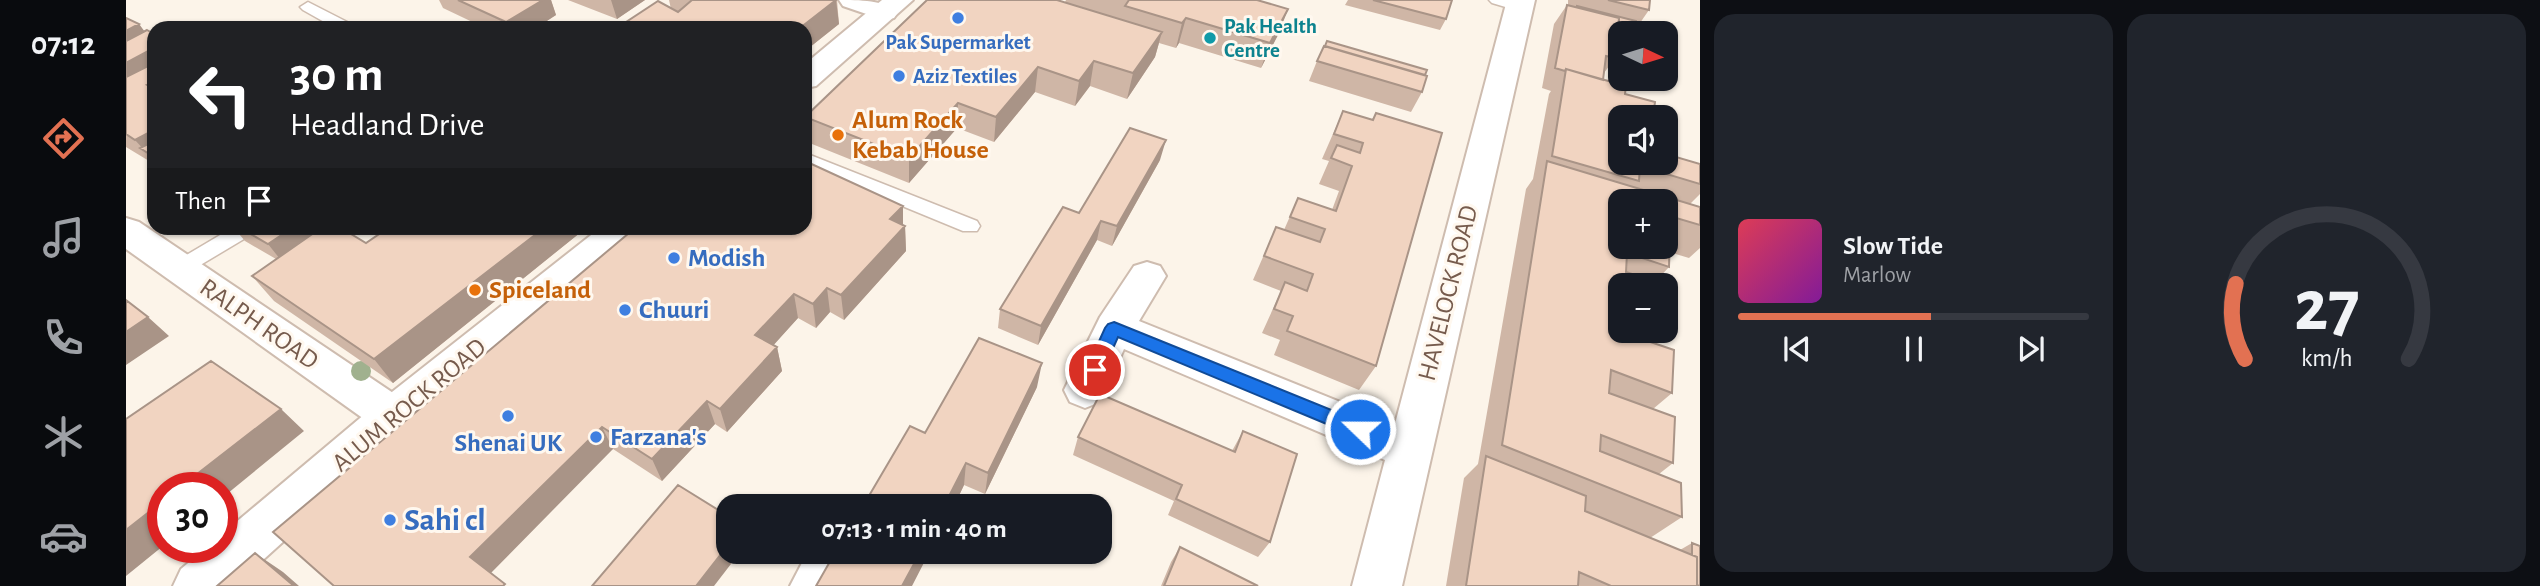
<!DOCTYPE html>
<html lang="en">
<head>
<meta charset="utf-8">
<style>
	:root { --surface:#171b24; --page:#20242c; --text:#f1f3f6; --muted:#9ea1a6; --line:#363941; --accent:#e27152 }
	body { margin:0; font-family:"Alegreya Sans",sans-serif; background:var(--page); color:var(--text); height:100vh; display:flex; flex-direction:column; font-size:26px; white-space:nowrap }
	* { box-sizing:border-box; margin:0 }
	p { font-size:23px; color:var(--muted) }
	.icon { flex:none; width:38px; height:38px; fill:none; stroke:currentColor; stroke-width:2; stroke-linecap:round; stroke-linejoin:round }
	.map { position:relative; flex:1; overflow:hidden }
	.drawer { display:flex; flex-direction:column; gap:14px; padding:14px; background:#0d0f14; width:840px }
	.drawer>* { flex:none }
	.hud { position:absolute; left:21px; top:21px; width:665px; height:214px; border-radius:21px; box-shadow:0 2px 5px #0004; background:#202124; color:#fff; overflow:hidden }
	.needle { width:46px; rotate:94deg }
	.buttons { position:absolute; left:1482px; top:21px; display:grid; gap:14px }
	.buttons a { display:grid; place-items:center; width:70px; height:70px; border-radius:14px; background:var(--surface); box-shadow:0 2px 5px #0004; font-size:35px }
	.speed { position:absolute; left:21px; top:472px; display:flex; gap:14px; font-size:35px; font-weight:700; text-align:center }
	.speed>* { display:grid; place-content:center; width:91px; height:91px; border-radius:50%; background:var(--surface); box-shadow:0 2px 5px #0004; line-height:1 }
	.speed .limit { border:10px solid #d22; background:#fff; color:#111 }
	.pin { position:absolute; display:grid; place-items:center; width:60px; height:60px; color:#fff; margin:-30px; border:4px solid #fff; border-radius:50%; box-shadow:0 2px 7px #0007 }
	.me { position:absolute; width:77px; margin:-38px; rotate:292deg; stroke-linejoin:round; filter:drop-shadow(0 0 5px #0008) }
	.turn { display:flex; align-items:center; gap:24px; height:147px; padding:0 28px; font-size:32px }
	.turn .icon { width:91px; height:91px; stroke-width:2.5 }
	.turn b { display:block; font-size:49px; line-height:60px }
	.then { display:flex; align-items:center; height:66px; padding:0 28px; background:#0003; gap:14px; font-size:26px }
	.drawer .widget { flex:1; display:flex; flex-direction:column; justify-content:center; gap:10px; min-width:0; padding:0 24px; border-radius:21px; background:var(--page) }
	.drawer .dial { align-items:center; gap:0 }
	.dial svg { height:182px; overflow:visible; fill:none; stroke:var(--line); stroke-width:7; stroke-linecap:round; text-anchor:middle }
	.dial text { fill:var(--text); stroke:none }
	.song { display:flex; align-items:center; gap:21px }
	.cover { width:84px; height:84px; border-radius:10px; background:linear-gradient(135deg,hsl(350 70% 55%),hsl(290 70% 35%)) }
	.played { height:7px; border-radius:4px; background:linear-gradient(90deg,var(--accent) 55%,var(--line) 55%) }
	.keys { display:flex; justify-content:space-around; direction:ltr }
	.drawer .tiles { flex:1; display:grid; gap:14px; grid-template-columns:repeat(2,1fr) }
	.trip { position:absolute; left:590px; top:494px; width:396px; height:70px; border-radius:21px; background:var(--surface); box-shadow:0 2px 5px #0004; font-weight:600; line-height:70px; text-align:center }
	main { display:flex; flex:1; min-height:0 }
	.menu { display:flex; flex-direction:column; width:126px; justify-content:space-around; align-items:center; background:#090b0e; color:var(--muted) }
	.menu .icon { width:49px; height:49px }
	.menu .current { color:var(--accent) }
	.menu b { font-size:32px; color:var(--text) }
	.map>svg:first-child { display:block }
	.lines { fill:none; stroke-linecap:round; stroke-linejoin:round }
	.service-casing { stroke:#cebcaf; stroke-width:3 }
	.minor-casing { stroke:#cebcaf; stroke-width:4 }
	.tertiary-casing { stroke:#cebcaf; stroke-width:4 }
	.service { fill:#fff; fill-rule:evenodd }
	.minor { fill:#fff; fill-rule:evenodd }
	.tertiary { fill:#fff; fill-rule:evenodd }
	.tree { fill:#a0b18e }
	.wall { fill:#cfb6a6; fill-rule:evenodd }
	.shaded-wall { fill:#a99487 }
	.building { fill:#f1d4c1; stroke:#a99487; stroke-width:2 }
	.route { fill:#1a73e8; stroke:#114b97; stroke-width:2 }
	.shop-dot { fill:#3f7fe0; stroke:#fff8ef; stroke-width:2.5 }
	.culture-dot { fill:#0f9aa8; stroke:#fff8ef; stroke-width:2.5 }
	.food-dot { fill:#e8710a; stroke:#fff8ef; stroke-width:2.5 }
	.labels { text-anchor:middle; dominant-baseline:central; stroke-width:6; stroke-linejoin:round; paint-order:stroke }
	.far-culture-label { font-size:21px; font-weight:bold; fill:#0d838f; stroke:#fff8ef; text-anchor:start }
	.far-shop-label { font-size:21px; font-weight:bold; fill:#366cbe; stroke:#fff8ef }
	.food-label { font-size:26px; font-weight:bold; fill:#c56008; stroke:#fff8ef; text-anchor:start }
	.shop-label { font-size:26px; font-weight:bold; fill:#366cbe; stroke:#fff8ef; text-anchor:start }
	.street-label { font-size:26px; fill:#765b4d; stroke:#fff8ef }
	.near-shop-label { font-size:32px; font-weight:bold; fill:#366cbe; stroke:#fff8ef; text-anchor:start }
</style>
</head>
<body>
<main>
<nav class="menu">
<b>07:12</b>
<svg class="icon current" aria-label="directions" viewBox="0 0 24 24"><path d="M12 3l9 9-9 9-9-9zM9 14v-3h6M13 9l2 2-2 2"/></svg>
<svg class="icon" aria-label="music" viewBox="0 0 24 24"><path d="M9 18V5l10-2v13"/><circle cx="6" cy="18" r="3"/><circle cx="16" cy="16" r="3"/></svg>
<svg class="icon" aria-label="phone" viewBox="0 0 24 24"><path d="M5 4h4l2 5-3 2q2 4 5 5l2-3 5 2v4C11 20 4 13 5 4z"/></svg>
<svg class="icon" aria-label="climate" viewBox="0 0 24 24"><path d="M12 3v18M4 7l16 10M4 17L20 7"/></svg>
<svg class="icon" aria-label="car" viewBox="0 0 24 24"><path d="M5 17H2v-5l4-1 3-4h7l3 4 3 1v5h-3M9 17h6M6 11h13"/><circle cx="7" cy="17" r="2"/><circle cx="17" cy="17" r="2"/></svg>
</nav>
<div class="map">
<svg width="1574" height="586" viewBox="0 0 1574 586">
	<rect width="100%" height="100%" fill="#fcf4e9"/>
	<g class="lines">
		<defs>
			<path id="service" d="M 1363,0 L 1388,0 L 1401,6 L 1393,11 L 1366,3 Z
				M 182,2 L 227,25 L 229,28 L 209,28 L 177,10 L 174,7 Z
				M 679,153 L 851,221 L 854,226 L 851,231 L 837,231 L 679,166 Z
				M 106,228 L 131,228 L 128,233 L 61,273 L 54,276 L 47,273 L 44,268 L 47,263 Z"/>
			<path id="minor" d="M 713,0 C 732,0 760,0 772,12 L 768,18 L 758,20 L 717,6 Z
				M 1381,0 L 1409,0 L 1276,586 L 1226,586 L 1259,460 L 998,349 L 974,402 L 959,408 L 944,402 L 938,390 L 974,317 L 1008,266 L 1021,262 L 1034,266 L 1040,276 L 1013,321 L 1269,424 Z
				M 0,218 L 13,222 L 282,403 L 289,416 L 282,429 L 267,434 L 252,429 L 0,249 Z
				M 694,554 L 711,561 L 719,578 L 715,586 L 664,586 L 677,561 Z"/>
			<path id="tertiary" d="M 756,0 L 787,0 L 690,86 L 679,88 L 679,64 Z
				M 474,228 L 516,228 L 511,237 L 282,429 L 108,586 L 47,586 L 55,569 L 80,548 L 96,548 L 96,534 L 252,403 Z"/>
		</defs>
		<use href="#service" class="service-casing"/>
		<use href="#minor" class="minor-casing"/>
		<use href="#tertiary" class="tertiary-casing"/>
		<use href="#service" class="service"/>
		<use href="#minor" class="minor"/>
		<use href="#tertiary" class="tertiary"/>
	</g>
	<circle class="tree" cx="235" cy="371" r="10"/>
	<path class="wall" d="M 313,0 L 425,0 L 430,15 L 410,28 L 359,28 L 317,8 Z
		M 442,0 L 519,0 L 491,19 Z
		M 543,0 L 711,0 L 713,24 L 679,51 L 679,28 L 491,28 L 545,9 Z
		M 940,0 L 1131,0 L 1153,33 L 1135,68 L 1053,43 L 1050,48 L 1033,43 L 1029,57 L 1001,99 L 964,86 L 949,106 L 909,92 L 868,142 L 831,128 L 783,183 L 681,142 L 679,116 L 939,2 Z
		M 1222,0 L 1326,0 L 1320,19 L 1314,30 L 1219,5 Z
		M 1442,0 L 1524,0 L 1523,10 L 1507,33 L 1494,33 L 1494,38 L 1491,37 L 1489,58 L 1478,73 L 1477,80 L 1499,94 L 1527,117 L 1494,117 L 1494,163 L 1574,164 L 1574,194 L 1564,204 L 1574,207 L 1574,248 L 1563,258 L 1543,252 L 1543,267 L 1529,282 L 1494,285 L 1494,331 L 1531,331 L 1520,341 L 1546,393 L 1527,409 L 1547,463 L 1533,474 L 1556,517 L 1524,538 L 1554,550 L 1566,543 L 1574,586 L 1320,586 L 1338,478 L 1352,464 L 1400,189 L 1407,179 L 1423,94 L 1425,91 L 1416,88 L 1428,24 L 1441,5 L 1442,5 ZM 1494,201 L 1540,201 L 1540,247 L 1494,247 Z
		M 0,18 L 13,24 L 18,32 L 28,34 L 28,164 L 0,147 Z
		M 1191,61 L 1296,92 L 1285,112 L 1183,81 Z
		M 1217,111 L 1246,120 L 1250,113 L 1250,366 L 1233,390 L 1148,355 L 1154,340 L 1136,333 L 1155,291 L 1127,280 L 1150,227 L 1158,230 L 1172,198 L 1206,210 L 1213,191 L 1193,184 L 1203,161 L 1196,159 Z
		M 1034,160 L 986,246 L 971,240 L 912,345 L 872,328 L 874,309 L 953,213 Z
		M 777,206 L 777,225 L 779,226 L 780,251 L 718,320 L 704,312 L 690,328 L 672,318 L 647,345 L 651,347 L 656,371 L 601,432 L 589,424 L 536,481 L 487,449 L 208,586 Z
		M 108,228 L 215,228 L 240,243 L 256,232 L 250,228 L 460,228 L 267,383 L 148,301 L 126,276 L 150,259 L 119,241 Z
		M 911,387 L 859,494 L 838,485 L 828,506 L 737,506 L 799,433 Z
		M 1117,431 L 1144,542 L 1132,557 L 1042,515 L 1048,501 L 947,455 L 952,437 L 1106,451 Z
		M 1054,547 L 1132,586 L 1035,586 L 1045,562 Z"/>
	<path class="shaded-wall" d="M 417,0 L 425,0 L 430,15 L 410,28 L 382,28 L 380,22 Z
		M 485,0 L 519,0 L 491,19 Z
		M 710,0 L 713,24 L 679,51 L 679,28 L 674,28 Z
		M 1162,9 L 1153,33 L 1135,68 L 1144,43 Z
		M 1060,18 L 1053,43 L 1050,48 L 1056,23 Z
		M 13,24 L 28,44 L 28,94 L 0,88 L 0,31 Z
		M 1036,32 L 1029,57 L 1001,99 L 1007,73 Z
		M 968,61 L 964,86 L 949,106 L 953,81 Z
		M 912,67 L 909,92 L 868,142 L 870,117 Z
		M 832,103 L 831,128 L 783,183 L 783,158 Z
		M 28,130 L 28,157 L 20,152 L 9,140 Z
		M 1040,140 L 1034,160 L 986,246 L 991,226 Z
		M 777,206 L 777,228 L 779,226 L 780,251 L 718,320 L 715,295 L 764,219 Z
		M 975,221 L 971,240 L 912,345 L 915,326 Z
		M 166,228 L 208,228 L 158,264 L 142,244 Z
		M 418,228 L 460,228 L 267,383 L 248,359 Z
		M 701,288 L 704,312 L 690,328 L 687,304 Z
		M 668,294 L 672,318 L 635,359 L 629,335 Z
		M 22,317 L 43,336 L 0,365 L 0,332 Z
		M 651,347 L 656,371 L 601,432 L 594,409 Z
		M 916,363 L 911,387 L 859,494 L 862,473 Z
		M 581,401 L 589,424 L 536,481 L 526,459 Z
		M 155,409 L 178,431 L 96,498 L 96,488 L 53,488 Z
		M 476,427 L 487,449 L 362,576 L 344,557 Z
		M 840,463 L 838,485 L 828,506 L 818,506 Z
		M 37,501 L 37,546 L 0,576 L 0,530 Z
		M 602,545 L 602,551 L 615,551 L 588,586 L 570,586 Z
		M 795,551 L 804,551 L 786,586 L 776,586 Z
		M 129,553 L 157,572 L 173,586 L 168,586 Z"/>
	<path class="building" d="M 332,0 L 417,0 L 380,22 Z
		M 566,0 L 710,0 L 674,28 L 491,28 L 532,1 L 552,12 Z
		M 801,0 L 931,0 L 1036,32 L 1007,73 L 968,61 L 953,81 L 912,67 L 870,117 L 832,103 L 783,158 L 679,117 Z
		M 1003,0 L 1131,0 L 1162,9 L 1144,43 L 1060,18 L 1056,23 L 999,6 Z
		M 1247,0 L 1326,0 L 1320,19 Z
		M 1482,0 L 1524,0 L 1523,10 Z
		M 1441,5 L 1493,18 L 1489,58 L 1480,56 L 1477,80 L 1440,69 L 1439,71 L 1429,68 Z
		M 1451,6 L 1510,21 L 1510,29 L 1493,24 L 1493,18 L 1451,7 Z
		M 0,18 L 13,24 L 0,31 Z
		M 21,30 L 28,34 L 28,48 L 0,63 L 0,41 Z
		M 1201,41 L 1301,70 L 1299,75 L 1199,46 Z
		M 1198,46 L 1301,76 L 1296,92 L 1191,61 Z
		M 28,63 L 28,82 L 21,85 L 28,89 L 28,130 L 9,140 L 0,134 L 0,77 Z
		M 1440,69 L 1500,86 L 1499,94 L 1529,102 L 1527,117 L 1511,117 L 1496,113 L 1496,117 L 1494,117 L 1494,163 L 1540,163 L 1540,154 L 1574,164 L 1574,184 L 1514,166 L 1513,181 L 1426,156 Z
		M 1217,111 L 1247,120 L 1250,113 L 1316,133 L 1250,366 L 1161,331 L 1167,316 L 1148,309 L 1159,282 L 1181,291 L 1187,274 L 1138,256 L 1150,227 L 1194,242 L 1199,229 L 1164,217 L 1172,198 L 1210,211 L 1226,166 L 1205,158 L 1211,145 L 1234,153 L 1237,143 L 1208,134 Z
		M 1004,128 L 1040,140 L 991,226 L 975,221 L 915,326 L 874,309 L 937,207 L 953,213 Z
		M 28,141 L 28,157 L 14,148 Z
		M 679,161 L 777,206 L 764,219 L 779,226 L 715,295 L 701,288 L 687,304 L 668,294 L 629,335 L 651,347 L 594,409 L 581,401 L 526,459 L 476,427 L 344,557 L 379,584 L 377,586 L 208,586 L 147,532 L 509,228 L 679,228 Z
		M 1421,161 L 1574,207 L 1574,225 L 1540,215 L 1540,201 L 1494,201 L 1494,247 L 1540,247 L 1540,234 L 1544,235 L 1543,267 L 1501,253 L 1500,272 L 1539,285 L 1494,285 L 1494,308 L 1493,307 L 1492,331 L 1548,350 L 1546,393 L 1485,370 L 1483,393 L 1549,417 L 1547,463 L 1475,435 L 1474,451 L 1555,483 L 1556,517 L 1376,445 Z
		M 114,228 L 166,228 L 142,244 Z
		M 195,228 L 215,228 L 240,243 L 262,228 L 418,228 L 248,359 L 126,276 Z
		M 0,300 L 22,317 L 0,332 Z
		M 853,338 L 916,363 L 862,473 L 840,463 L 818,506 L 737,506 L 784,426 L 799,433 Z
		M 85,361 L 155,409 L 53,488 L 37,488 L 37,501 L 0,530 L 0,419 Z
		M 974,394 L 1109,452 L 1117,431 L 1171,454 L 1144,542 L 1050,499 L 1056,485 L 952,437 Z
		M 1360,456 L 1460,496 L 1459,511 L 1571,557 L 1571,586 L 1485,586 L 1453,572 L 1452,586 L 1340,586 Z
		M 552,485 L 602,516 L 602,545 L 570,586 L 466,586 Z
		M 1566,543 L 1574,546 L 1574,586 L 1571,585 L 1571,557 L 1566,555 Z
		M 1054,547 L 1132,586 L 1038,586 Z
		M 710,551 L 795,551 L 776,586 L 690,586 Z
		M 129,553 L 168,586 L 91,586 Z"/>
	<path class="route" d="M 988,322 L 1240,424 L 1243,429 L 1240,435 L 1234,437 L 1227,435 L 992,337 L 975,375 L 963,375 L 960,370 L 979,328 L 982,324 Z"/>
	<g class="shop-dot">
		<circle cx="832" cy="18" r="7"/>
		<circle cx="773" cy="76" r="7"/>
		<circle cx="548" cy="258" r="7"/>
		<circle cx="499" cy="310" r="7"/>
		<circle cx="382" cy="416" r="7"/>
		<circle cx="470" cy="437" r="7"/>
		<circle cx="264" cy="520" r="7"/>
	</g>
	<circle class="culture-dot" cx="1084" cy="38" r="7"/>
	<g class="food-dot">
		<circle cx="712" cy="135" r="7"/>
		<circle cx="349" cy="290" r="7"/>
	</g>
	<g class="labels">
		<g class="far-culture-label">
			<text x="1098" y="26">Pak Health<tspan x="1098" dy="24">Centre</tspan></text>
		</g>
		<g class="far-shop-label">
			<text x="832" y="42">Pak Supermarket</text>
			<text x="787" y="76" text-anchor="start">Aziz Textiles</text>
		</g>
		<g class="food-label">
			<text x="726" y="120">Alum Rock<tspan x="726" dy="30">Kebab House</tspan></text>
			<text x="363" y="290">Spiceland</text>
		</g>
		<g class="shop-label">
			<text x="562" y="258">Modish</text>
			<text x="513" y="310">Chuuri</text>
			<text x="484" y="437">Farzana's</text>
			<text x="382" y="443" text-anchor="middle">Shenai UK</text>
		</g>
		<g class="street-label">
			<text transform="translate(1322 293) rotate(-76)">HAVELOCK ROAD</text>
			<text transform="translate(133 324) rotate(35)">RALPH ROAD</text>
			<text transform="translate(283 405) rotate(-40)">ALUM ROCK ROAD</text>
		</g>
		<g class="near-shop-label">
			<text x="278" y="520">Sahi cl</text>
		</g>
	</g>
</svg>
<div class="buttons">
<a><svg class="needle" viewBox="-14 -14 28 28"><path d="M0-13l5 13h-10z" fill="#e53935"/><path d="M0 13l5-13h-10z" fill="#9ea1a6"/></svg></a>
<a><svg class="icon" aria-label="sound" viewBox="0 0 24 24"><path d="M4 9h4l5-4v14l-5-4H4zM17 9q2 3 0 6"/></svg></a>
<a>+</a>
<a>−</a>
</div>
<div class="speed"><div class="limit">30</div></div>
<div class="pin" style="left:969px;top:370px;background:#d93025"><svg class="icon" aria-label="arrive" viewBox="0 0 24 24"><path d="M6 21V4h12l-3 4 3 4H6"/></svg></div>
<svg class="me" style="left:1234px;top:429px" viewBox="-20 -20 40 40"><circle r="17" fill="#1a73e8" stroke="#fff" stroke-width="3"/><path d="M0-11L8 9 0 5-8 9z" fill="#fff"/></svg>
<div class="trip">07:13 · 1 min · 40 m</div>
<div class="hud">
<div class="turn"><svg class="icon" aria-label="left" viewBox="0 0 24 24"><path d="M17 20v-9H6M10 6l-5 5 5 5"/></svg><div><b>30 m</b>Headland Drive</div></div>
<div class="then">Then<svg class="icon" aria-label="arrive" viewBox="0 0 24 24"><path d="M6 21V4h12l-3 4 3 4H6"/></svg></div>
</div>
</div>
<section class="drawer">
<div class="tiles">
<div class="widget">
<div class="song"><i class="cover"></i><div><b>Slow Tide</b><p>Marlow</p></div></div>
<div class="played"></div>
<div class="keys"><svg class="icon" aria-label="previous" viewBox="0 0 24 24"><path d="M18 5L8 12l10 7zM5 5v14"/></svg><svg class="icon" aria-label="pause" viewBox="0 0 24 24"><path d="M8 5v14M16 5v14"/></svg><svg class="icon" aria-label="next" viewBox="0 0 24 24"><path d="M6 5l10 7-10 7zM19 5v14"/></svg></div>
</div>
<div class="widget dial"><svg viewBox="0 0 100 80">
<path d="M14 69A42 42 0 1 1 86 69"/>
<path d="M14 69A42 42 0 0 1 10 36" stroke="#e27152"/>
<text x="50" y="56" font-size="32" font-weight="700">27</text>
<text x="50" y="72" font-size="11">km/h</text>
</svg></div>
</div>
</section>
</main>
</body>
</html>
